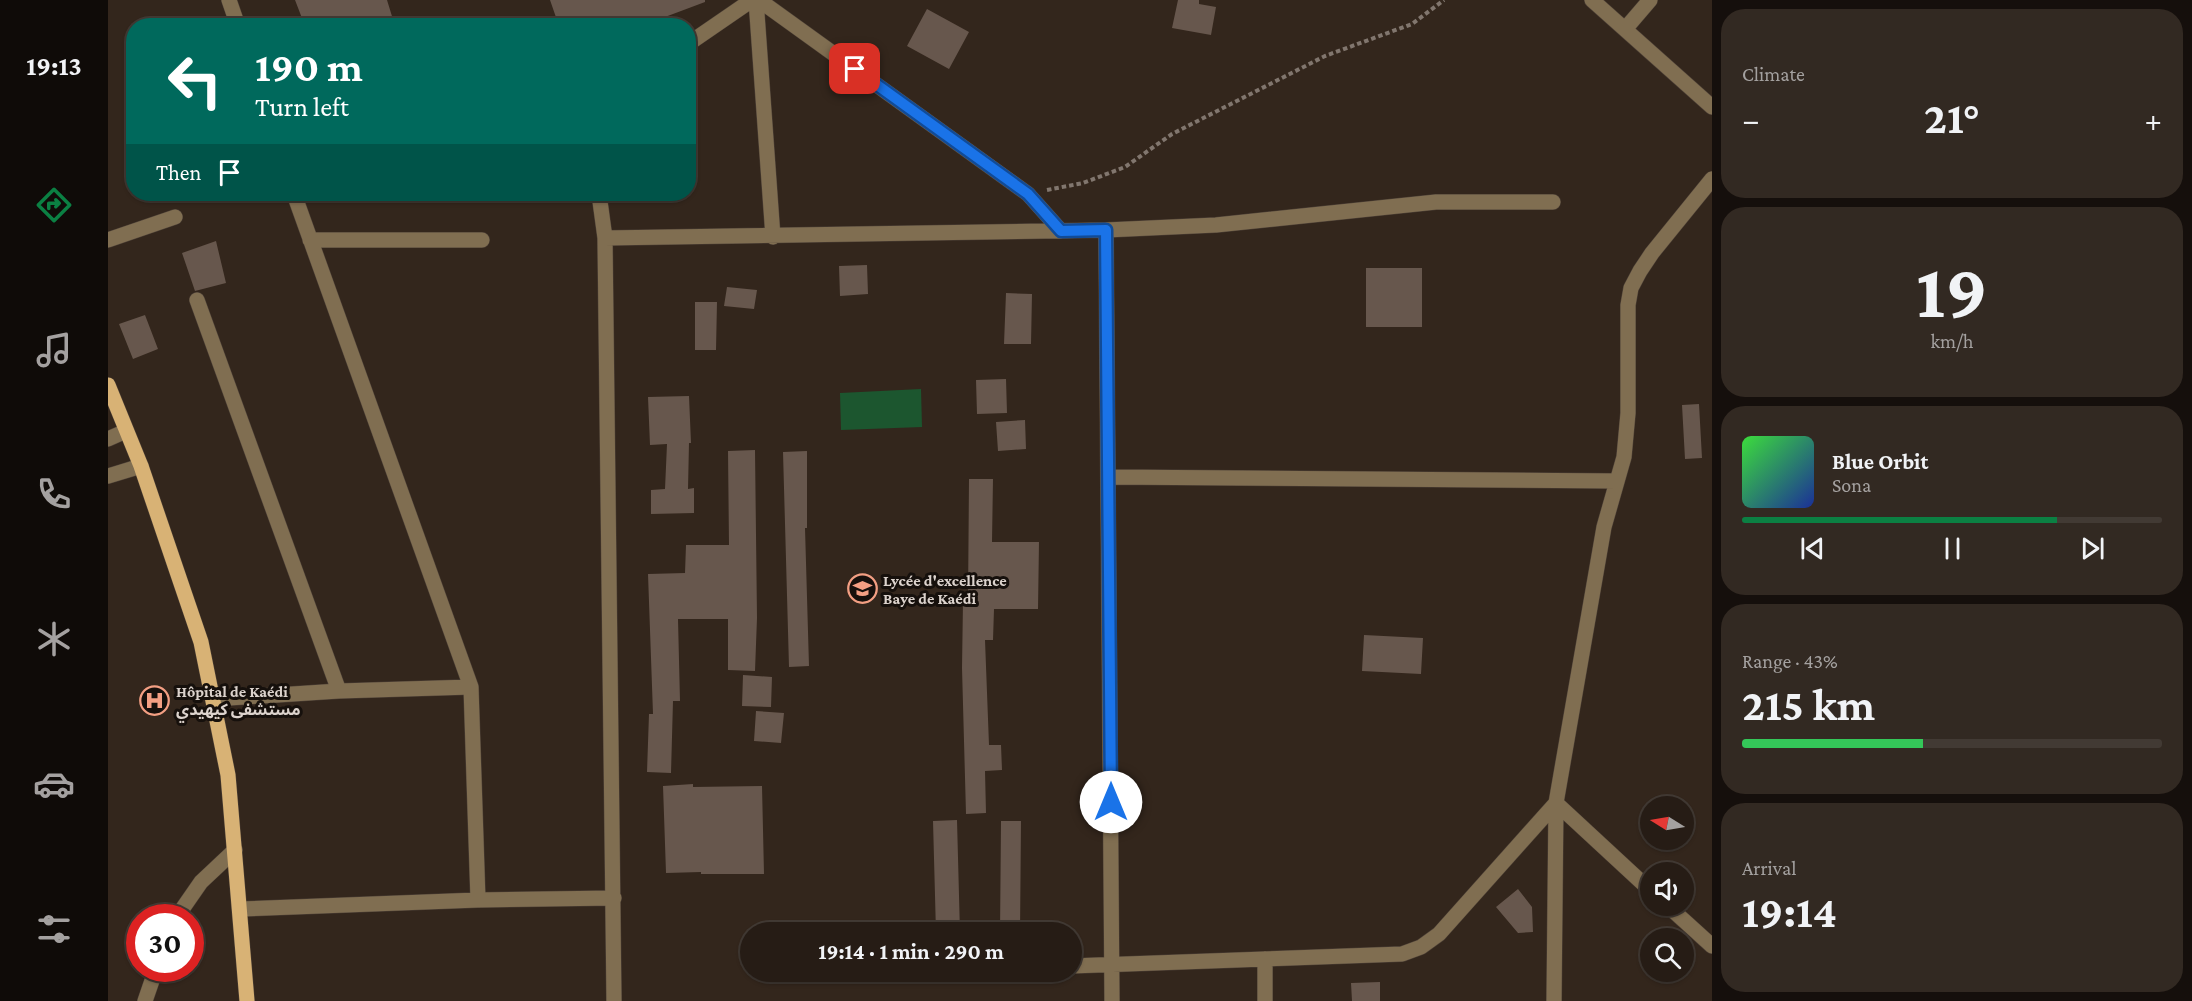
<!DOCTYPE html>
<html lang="en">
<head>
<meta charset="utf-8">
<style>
	:root { --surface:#261c15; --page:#322922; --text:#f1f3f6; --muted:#a4a1a0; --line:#423a34; --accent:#0b8043 }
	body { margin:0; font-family:"Crimson Pro","Noto Sans Arabic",serif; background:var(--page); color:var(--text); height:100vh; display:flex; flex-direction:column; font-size:22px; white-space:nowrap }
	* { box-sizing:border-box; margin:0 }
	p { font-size:20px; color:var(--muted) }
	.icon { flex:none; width:33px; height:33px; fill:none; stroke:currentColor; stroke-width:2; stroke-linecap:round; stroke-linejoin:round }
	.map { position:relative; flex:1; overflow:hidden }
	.drawer { display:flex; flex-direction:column; gap:9px; padding:9px; background:#150f0c; width:480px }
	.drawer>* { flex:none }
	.guide { position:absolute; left:18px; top:18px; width:570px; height:183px; border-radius:24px; box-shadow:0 2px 4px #0004,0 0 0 2px var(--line); background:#00695c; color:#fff; overflow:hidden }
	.needle { width:39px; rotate:281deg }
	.buttons { position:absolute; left:1532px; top:796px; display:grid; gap:12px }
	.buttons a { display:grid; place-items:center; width:54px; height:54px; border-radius:50%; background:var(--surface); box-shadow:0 2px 4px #0004,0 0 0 2px var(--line); font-size:30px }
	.speed { position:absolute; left:18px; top:904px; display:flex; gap:12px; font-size:30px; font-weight:700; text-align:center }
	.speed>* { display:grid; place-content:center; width:78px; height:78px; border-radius:50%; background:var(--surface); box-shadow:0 2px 4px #0004,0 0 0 2px var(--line); line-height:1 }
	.speed .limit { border:9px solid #d22; background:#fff; color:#111 }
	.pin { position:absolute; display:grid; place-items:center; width:51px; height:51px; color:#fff; margin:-26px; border-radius:12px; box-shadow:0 3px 9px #0006 }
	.me { position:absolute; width:66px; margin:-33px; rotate:0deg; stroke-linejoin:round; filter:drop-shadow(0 0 4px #0008) }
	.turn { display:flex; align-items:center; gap:21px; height:126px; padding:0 30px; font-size:27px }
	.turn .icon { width:78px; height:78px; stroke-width:2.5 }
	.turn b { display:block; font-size:42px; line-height:51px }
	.then { display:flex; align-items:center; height:57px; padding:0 30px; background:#0003; gap:12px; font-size:22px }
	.big { font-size:45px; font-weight:700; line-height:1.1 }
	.drawer .widget { flex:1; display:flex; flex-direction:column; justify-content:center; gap:9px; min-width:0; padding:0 21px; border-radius:24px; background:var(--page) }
	.drawer .dial { align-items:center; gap:0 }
	.dial b { font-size:78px; line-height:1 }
	.song { display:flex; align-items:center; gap:18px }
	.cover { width:72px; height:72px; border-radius:9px; background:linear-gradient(135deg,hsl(120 70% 55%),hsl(230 70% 35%)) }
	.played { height:6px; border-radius:3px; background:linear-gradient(90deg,var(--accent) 75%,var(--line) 75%) }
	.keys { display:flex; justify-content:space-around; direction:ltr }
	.heat { display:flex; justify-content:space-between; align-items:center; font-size:33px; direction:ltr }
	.charge { height:9px; border-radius:4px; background:linear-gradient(90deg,#34c759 43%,var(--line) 0) }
	.trip { position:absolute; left:632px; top:922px; width:342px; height:60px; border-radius:30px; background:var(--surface); box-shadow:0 2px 4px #0004,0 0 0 2px var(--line); font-weight:700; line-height:60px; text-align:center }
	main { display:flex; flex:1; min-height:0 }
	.tabs { display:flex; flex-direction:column; width:108px; justify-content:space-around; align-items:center; background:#0f0b08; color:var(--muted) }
	.tabs .icon { width:42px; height:42px }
	.tabs .current { color:var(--accent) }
	.tabs b { font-size:27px; color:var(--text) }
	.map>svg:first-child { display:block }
	.green { fill:#1c562f }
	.building { fill:#67574d }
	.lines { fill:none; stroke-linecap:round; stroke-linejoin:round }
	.minor-casing { stroke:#4e4238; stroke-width:16 }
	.major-casing { stroke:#4e4238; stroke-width:16 }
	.path { stroke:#81766e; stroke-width:4; stroke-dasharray:4.5 3; stroke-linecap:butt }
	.minor { stroke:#806e51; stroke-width:15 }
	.major { stroke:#d8b275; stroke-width:15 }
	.route-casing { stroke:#114b97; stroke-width:15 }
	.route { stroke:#1a73e8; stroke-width:10 }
	.labels { text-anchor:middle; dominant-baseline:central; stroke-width:6; stroke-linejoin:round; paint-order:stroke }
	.poi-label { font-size:16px; font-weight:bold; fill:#dcd3cd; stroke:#16100c; text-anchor:start }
</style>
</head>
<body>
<main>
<nav class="tabs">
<b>19:13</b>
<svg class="icon current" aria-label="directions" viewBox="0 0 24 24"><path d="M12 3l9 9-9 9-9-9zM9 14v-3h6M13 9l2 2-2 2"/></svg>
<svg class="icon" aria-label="music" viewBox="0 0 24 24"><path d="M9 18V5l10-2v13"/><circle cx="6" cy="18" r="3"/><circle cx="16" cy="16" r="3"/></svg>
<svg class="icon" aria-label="phone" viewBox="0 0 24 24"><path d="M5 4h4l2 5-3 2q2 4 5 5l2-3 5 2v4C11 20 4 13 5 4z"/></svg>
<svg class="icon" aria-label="climate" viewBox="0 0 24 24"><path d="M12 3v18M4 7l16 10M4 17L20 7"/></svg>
<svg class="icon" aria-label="car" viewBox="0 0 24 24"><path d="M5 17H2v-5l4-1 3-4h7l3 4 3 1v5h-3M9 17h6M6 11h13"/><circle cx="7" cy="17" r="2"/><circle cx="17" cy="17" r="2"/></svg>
<svg class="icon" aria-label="filters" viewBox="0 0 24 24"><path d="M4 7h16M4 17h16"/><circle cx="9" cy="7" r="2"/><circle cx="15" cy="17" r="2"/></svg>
</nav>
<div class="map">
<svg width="1604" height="1001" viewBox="0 0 1604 1001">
	<rect width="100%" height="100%" fill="#33261c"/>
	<path class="green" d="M 813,389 L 814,427 L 733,430 L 732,393 Z"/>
	<path class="building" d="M 187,0 L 279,0 L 287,26 L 197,26 Z
		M 442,0 L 597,0 L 597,2 L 533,26 L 451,26 Z
		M 1070,0 L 1091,0 L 1091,4 L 1108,7 L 1103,35 L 1064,28 Z
		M 819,9 L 861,32 L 841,69 L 799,46 Z
		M 108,241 L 118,283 L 87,291 L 74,253 Z
		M 759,265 L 760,294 L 732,296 L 731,266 Z
		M 1258,268 L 1314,268 L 1314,327 L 1258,327 Z
		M 619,287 L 649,290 L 646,309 L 616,306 Z
		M 898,293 L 924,294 L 923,344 L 896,344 Z
		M 587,302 L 609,302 L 608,350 L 587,350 Z
		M 37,315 L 50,349 L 25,359 L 11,324 Z
		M 898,379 L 899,413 L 869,414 L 868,380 Z
		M 581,396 L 583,443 L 581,443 L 580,489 L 586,488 L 586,513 L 543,514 L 543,490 L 557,489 L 559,444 L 542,445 L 540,397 Z
		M 1591,404 L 1594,458 L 1577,459 L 1574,405 Z
		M 917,420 L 918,449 L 890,451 L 888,422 Z
		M 647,450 L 649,618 L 647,671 L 620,670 L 620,619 L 570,619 L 572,701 L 565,701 L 563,773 L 539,772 L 541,714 L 545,714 L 540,574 L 577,573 L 578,545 L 621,545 L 620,451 Z
		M 699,451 L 699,528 L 697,528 L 701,666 L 681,667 L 675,452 Z
		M 861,479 L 885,479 L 884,542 L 931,542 L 930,609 L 886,609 L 885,640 L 877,640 L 881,745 L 893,745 L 894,770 L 877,771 L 878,813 L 858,814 L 854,668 L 855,601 L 860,601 Z
		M 1256,635 L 1315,638 L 1313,674 L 1254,671 Z
		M 635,675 L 664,677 L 663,707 L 634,706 Z
		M 648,711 L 676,713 L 673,743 L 646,741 Z
		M 585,784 L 585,787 L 654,786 L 656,874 L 593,874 L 593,872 L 558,873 L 555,786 Z
		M 849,820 L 852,933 L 828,933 L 825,821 Z
		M 893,821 L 913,821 L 912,933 L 892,933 Z
		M 1410,889 L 1424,907 L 1425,932 L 1410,933 L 1388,907 Z
		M 1272,982 L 1272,1001 L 1244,1001 L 1243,983 Z"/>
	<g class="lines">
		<defs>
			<path id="minor" d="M 121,0 L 130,26
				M 648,0 L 665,237
				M 651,0 L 920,194 L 953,231
				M 1484,0 L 1604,107
				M 1518,28 L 1542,0
				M 580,44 L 644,0
				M 186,194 L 363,687 L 370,900
				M 491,194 L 497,238 L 506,1001
				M 998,230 L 1004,1001
				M 497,238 L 998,230 L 1108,225 L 1328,202 L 1445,202
				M 0,240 L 67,217
				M 202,240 L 374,240
				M 89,300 L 231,691
				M 0,439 L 18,431
				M 0,476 L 33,466
				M 1001,477 L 1509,481
				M 105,699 L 231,691 L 363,687
				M 1560,906 L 1604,946
				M 132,909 L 370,900 L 506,898
				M 68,918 L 93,882 L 127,850
				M 1157,959 L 1157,1001
				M 963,966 L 1294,954 L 1313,947 L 1331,934 L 1448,803 L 1542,890
				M 37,1001 L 48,969
				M 1446,1001 L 1448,803 L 1496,527 L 1516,457 L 1520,413 L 1520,305 L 1523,288 L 1532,271 L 1544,253 L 1604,179"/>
			<path id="major" d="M 0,385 L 33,466 L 93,642 L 120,775 L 139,1001"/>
		</defs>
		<use href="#minor" class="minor-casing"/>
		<use href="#major" class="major-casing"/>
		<path class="path" d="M 939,190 L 975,183 L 1017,167 L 1064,134 L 1217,56 L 1304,24 L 1336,0"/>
		<use href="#minor" class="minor"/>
		<use href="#major" class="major"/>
	</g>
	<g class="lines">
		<defs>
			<path id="route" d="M 747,69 L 920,194 L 953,231 L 998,230 L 1003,802"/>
		</defs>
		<use href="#route" class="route-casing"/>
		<use href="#route" class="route"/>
	</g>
	<defs>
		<symbol id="school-ring" viewBox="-11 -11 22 22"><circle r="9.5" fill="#16100c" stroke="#f39f83" stroke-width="1.5"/><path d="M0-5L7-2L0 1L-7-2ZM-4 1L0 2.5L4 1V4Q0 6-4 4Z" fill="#f39f83"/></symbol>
		<symbol id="hospital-ring" viewBox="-11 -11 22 22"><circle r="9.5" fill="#16100c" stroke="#f39f83" stroke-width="1.5"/><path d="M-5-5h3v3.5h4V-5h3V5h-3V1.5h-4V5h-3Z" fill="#f39f83"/></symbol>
	</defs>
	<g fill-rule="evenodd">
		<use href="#school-ring" x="738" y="572" width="33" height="33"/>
		<use href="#hospital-ring" x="30" y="684" width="33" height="33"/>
	</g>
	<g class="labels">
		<g class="poi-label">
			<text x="775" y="580">Lycée d'excellence<tspan x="775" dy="18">Baye de Kaédi</tspan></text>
			<text x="68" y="691">Hôpital de Kaédi<tspan x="68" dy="18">مستشفى كيهيدي</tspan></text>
		</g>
	</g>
</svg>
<div class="buttons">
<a><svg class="needle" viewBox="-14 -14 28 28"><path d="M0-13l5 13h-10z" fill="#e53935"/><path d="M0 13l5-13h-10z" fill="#a4a1a0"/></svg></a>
<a><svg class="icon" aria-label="sound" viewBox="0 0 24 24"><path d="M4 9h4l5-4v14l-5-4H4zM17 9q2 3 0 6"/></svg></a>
<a><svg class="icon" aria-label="search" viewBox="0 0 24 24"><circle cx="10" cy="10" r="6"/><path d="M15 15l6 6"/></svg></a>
</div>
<div class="speed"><div class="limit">30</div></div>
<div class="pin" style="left:747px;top:69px;background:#d93025"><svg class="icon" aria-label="arrive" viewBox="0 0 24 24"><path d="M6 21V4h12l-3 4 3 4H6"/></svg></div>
<svg class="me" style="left:1003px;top:802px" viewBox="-20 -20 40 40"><circle r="19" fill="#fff"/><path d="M0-13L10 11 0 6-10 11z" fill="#1a73e8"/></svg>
<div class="trip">19:14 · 1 min · 290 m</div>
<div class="guide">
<div class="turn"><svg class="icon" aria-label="left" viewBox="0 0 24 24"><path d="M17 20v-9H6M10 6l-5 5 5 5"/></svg><div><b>190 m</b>Turn left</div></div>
<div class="then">Then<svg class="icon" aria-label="arrive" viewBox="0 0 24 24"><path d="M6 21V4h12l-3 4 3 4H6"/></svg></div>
</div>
</div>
<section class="drawer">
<div class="widget"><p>Climate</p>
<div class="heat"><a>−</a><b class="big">21°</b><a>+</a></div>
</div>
<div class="widget dial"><b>19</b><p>km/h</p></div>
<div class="widget">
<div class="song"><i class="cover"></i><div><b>Blue Orbit</b><p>Sona</p></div></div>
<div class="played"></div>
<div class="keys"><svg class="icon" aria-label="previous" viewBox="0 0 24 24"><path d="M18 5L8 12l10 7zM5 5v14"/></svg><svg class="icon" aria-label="pause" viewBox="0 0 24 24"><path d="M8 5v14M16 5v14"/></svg><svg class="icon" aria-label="next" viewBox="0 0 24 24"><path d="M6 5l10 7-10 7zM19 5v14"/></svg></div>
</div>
<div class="widget"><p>Range · 43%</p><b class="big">215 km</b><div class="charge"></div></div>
<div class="widget"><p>Arrival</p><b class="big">19:14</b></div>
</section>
</main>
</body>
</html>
